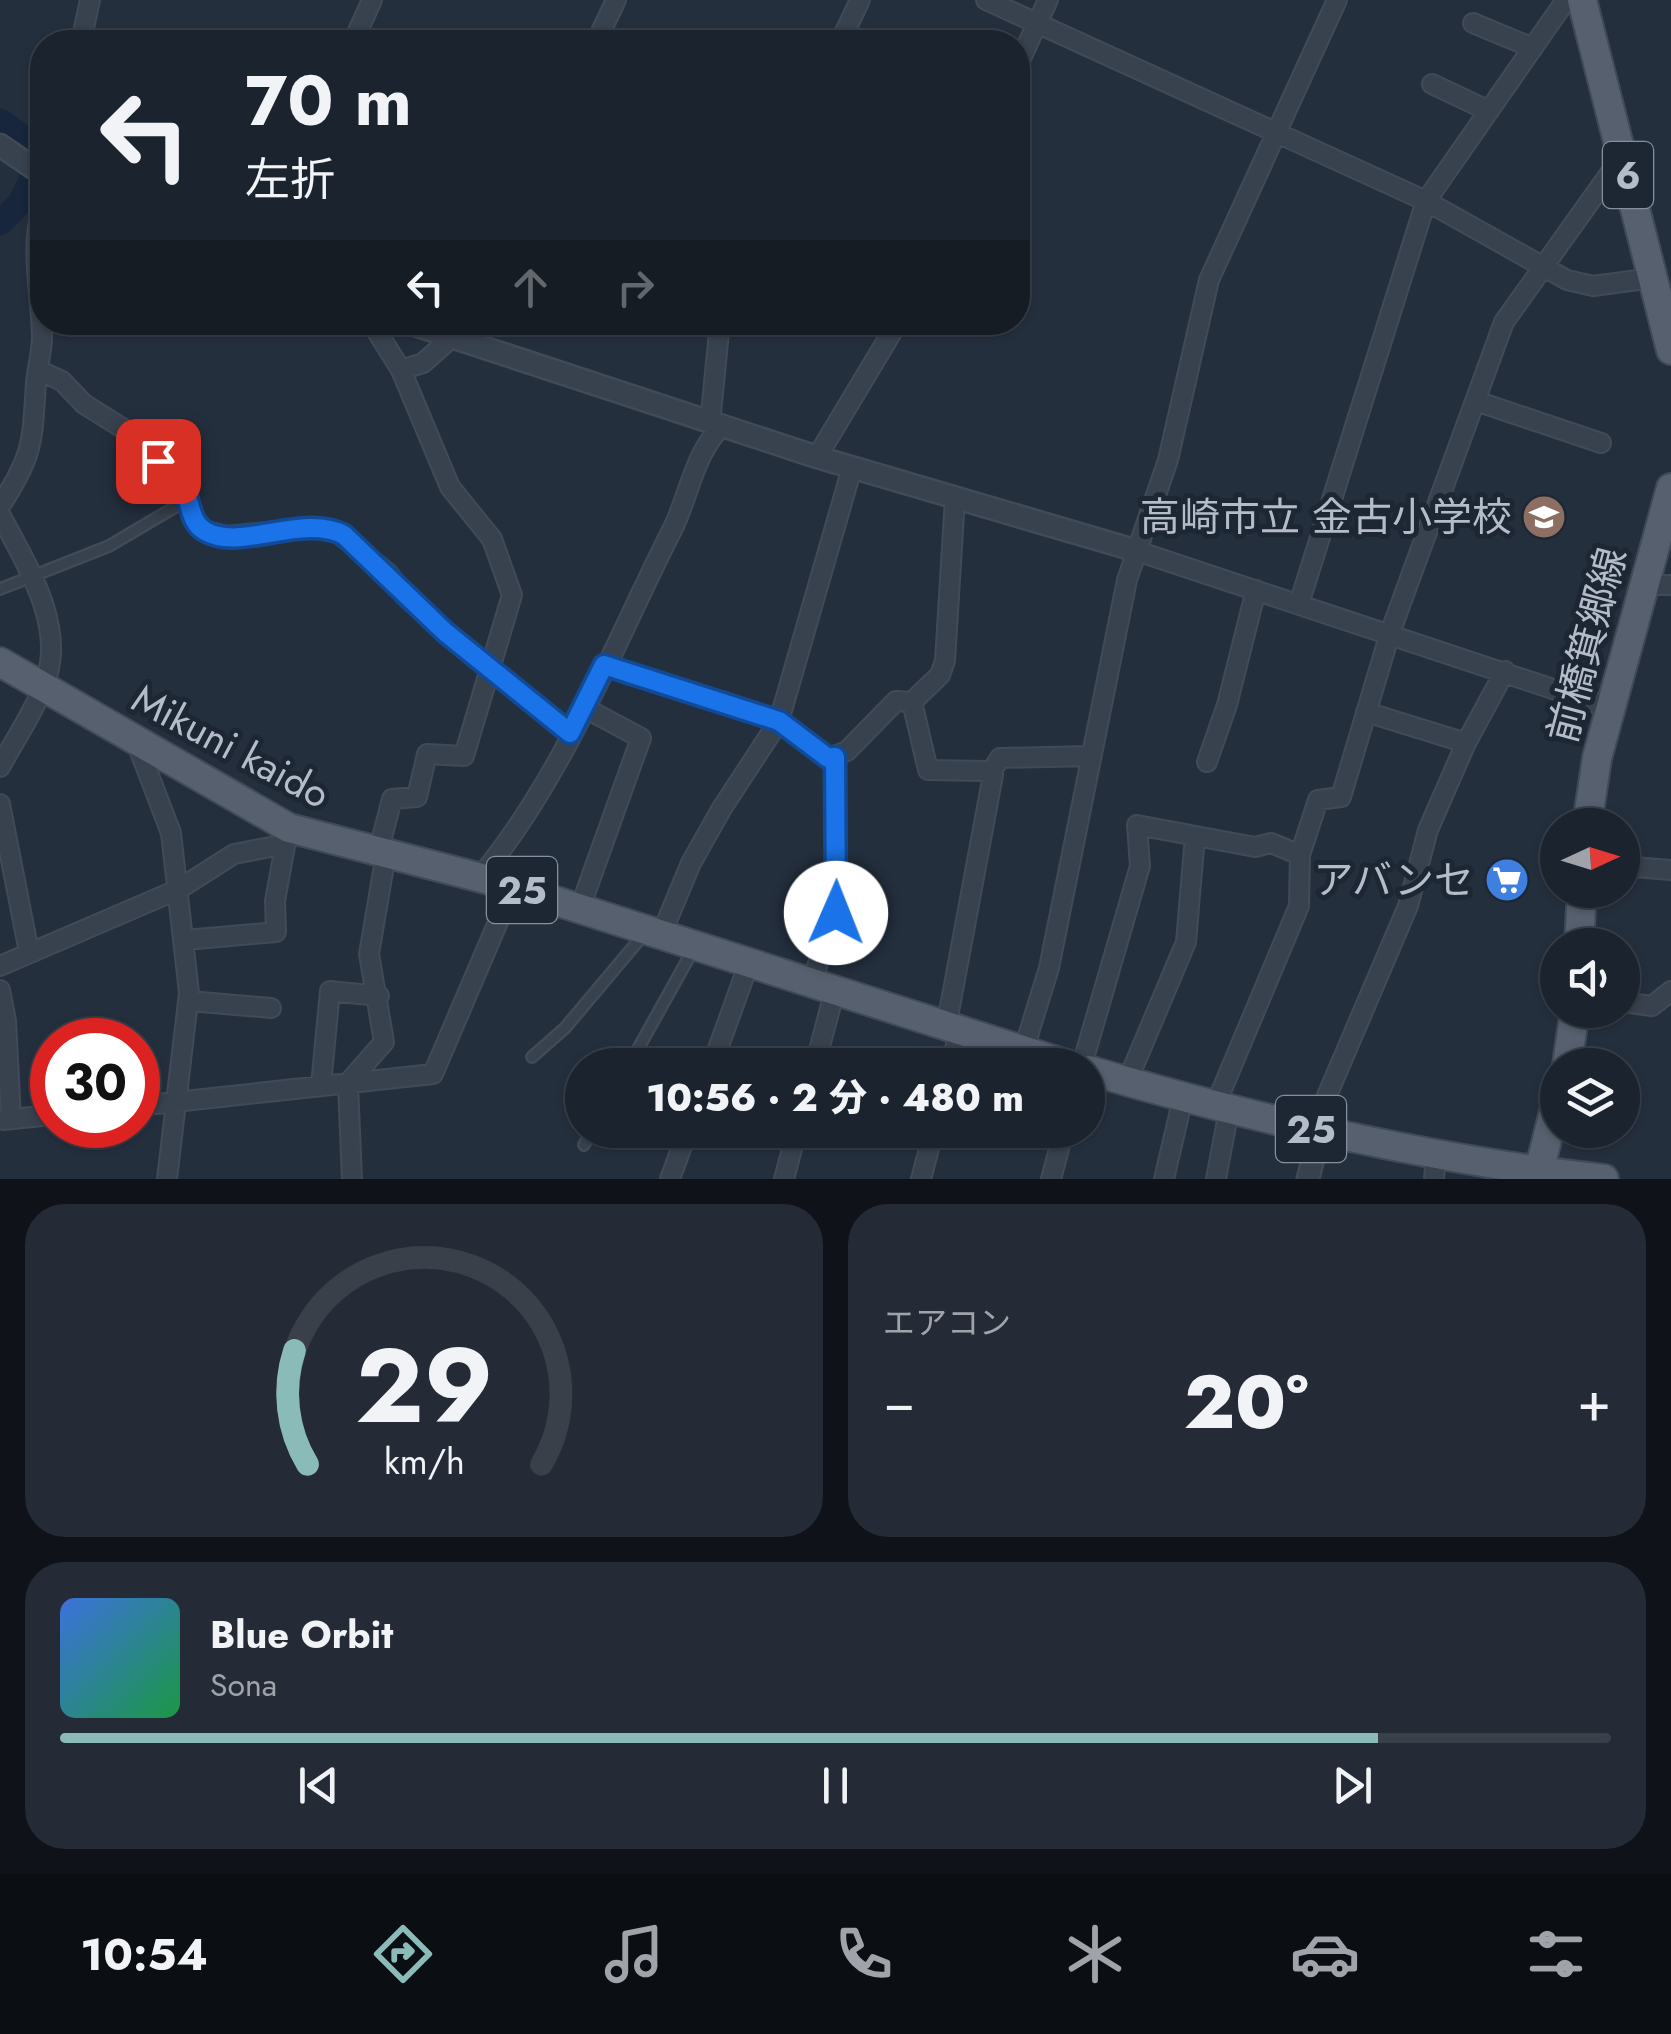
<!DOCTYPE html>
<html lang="ja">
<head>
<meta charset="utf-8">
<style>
	:root { --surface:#1b232e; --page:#242b36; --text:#f1f3f6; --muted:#a0a4aa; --line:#39404a; --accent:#8bbbb9 }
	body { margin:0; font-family:Jost,"Noto Sans JP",sans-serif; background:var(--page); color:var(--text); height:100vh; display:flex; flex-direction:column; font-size:38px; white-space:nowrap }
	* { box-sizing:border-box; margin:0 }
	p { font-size:32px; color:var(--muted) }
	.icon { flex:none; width:55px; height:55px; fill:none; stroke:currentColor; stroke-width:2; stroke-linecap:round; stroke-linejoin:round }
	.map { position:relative; height:1179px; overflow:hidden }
	.drawer { display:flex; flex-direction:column; gap:25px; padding:25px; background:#0f1319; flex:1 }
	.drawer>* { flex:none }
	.guide { position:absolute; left:30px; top:30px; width:1000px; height:305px; border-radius:40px; box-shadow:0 2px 8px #0004,0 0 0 2px var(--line); background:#1b232e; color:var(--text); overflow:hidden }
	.needle { width:65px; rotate:86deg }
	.controls { position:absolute; left:1540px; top:808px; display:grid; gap:20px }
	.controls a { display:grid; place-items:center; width:100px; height:100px; border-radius:50%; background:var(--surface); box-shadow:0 2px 8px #0004,0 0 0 2px var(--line); font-size:50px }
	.speed { position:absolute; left:30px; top:1018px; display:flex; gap:20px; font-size:50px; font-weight:700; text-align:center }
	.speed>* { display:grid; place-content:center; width:130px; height:130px; border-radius:50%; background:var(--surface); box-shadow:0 2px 8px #0004,0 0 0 2px var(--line); line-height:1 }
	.speed .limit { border:15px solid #d22; background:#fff; color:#111 }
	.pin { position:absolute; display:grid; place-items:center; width:85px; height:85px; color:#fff; margin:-42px; border-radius:20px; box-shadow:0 5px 15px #0006 }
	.me { position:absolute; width:110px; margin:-55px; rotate:1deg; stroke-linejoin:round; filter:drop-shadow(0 0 8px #0008) }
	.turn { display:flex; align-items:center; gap:35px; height:210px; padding:0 50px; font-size:45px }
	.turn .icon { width:130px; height:130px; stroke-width:2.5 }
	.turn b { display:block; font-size:70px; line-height:85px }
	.lanes { display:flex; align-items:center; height:95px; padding:0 50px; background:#0003; justify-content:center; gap:50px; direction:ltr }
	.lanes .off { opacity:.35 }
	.big { font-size:75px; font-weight:800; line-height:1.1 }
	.drawer .tile { flex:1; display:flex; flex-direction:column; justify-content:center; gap:15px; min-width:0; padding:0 35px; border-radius:40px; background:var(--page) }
	.drawer .dial { align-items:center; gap:0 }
	.dial svg { height:260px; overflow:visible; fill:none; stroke:var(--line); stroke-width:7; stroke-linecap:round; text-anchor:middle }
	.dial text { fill:var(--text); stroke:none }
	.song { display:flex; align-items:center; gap:30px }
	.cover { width:120px; height:120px; border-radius:15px; background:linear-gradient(135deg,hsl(220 70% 55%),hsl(140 70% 35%)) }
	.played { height:10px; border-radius:5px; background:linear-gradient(90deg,var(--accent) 85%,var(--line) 85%) }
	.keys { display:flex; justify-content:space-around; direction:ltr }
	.heat { display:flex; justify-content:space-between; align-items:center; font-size:55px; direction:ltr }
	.drawer .tiles { flex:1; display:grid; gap:25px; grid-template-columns:1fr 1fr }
	.tile:last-child { grid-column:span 2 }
	.trip { position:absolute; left:565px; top:1048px; width:540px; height:100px; border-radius:50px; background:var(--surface); box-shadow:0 2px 8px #0004,0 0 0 2px var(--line); font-weight:800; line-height:100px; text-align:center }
	.menu { display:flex; height:160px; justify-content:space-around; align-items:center; background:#0b0e12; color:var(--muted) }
	.menu .icon { width:70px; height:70px }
	.menu .on { color:var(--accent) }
	.menu b { font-size:45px; color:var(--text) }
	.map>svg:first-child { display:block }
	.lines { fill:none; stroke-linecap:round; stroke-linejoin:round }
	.river { stroke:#17263c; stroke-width:25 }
	.service-casing { stroke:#414a57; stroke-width:14 }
	.minor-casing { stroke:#414a57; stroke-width:22 }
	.tertiary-casing { stroke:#414a57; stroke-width:25 }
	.primary-casing { stroke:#414a57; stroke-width:32 }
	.service { stroke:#38414e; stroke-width:9 }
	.minor { stroke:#38414e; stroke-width:18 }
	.tertiary { stroke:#38414e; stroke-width:20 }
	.primary { stroke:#56606e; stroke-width:28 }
	.route-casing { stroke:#114b97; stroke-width:25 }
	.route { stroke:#1a73e8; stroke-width:18 }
	.labels { text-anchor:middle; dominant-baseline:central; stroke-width:10; stroke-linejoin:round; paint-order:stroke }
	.shield { fill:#1d2633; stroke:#878f9c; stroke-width:2.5 }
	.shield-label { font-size:38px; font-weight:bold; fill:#b4bcc9 }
	.poi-label { font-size:40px; fill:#b4bcc9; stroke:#1d2633; text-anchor:end }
	.street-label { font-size:40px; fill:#b4bcc9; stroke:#1d2633 }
</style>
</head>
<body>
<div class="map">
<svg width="1671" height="1179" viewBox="0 0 1671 1179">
	<rect width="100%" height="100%" fill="#242f3e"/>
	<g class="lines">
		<path class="river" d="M 0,121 L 38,148 L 42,158 L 20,203 L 0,223"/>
		<defs>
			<path id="service" d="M 0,589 L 109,546 L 187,500
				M 532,1057 L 565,1028 L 644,934
				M 629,1065 L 693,950
				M 584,1145 L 592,1130"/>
			<path id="minor" d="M 986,0 L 1426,201 L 1567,280 L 1593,286 L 1653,278
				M 1473,23 L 1533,48
				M 81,42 L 90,0
				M 353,42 L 372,0
				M 596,42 L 616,0
				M 840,42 L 860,0
				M 1018,65 L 1048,0
				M 1432,84 L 1489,111
				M 371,322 L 401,370 L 450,487 L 492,539 L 512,595 L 464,756 L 427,754 L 417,797 L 392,799 L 378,853
				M 38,370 L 62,381 L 84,404 L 132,434 L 183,487 L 193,516 L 205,531 L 227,536 L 316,527 L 334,530 L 388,573 L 404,595 L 445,632 L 570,733
				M 401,370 L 423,363 L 449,340
				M 1476,401 L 1601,443
				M 710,423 L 720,322
				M 817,457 L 898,322
				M 0,506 C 34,454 32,442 36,383 C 37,368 42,352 42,337 C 41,293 30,250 42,207
				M 0,514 C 24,561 64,621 47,676 C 37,707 16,738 0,767
				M 1134,550 L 1610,708
				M 1644,585 L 1671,585
				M 1299,604 L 1426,201 L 1566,0
				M 604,665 L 779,721 L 828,758 L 847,751 L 896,701 L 912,702 L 940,675 L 945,661 L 955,498
				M 912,702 L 928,770 L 987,771 L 993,775 L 946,1028
				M 1366,712 L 1466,743
				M 137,744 L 171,833 L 189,993 L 167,1179
				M 1207,762 L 1227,705 L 1256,590
				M 991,772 L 1000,758 L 1090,756
				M 0,804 L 29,952
				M 1622,866 L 1671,870
				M 480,877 C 564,776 614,644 673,528 C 690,493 694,453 723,425
				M 580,908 L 641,738 L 583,707
				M 661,935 L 691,863 L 722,808 L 779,721 L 852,468
				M 185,940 L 276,932 L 275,901 L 287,835
				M 0,966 L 179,889 L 234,854 L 286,844
				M 811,984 L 835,913 L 835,757
				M 0,990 L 6,1021 L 11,1119
				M 189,1001 L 271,1008
				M 1622,1002 L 1652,1006 L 1671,991
				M 1023,1052 L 1049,968 L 1127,580 L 1168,460 L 1209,280 L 1337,0
				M 712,1065 L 749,963
				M 815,1065 L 835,990
				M 951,1065 L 959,1032
				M 1082,1065 L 1140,866 L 1137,825 L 1255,847 L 1271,843 L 1300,855
				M 1127,1082 L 1186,942 L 1195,836
				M 321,1085 L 330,991 L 379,996
				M 138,1106 L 433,1074 L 513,887
				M 1215,1106 L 1299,906 L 1300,855 L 1318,800 L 1341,797 L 1390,633 L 1504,322 L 1623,155
				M 3,1120 L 52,1115
				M 1320,1131 L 1317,1119 L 1408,906 L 1428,830 L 1466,743 L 1505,671
				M 352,1179 L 348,1083 L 384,1042 L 369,954 L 386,854
				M 670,1179 L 688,1130
				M 784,1179 L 797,1130
				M 921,1179 L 934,1130
				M 1051,1179 L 1064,1130
				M 1164,1179 L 1183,1098
				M 1216,1179 L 1229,1110
				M 1434,1179 L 1436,1155"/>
			<path id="tertiary" d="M 0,145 L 42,174
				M 406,322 L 817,457 L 1134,550
				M 1308,1179 L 1320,1131"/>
			<path id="primary" d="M 1582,0 L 1671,350
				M 0,662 L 289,828 L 493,881 L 1069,1065
				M 1587,825 L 1597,758 L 1671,488
				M 1579,945 L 1582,890
				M 1567,1065 L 1575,1010
				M 1088,1070 C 1257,1120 1428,1159 1604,1179
				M 1537,1179 L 1558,1096"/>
		</defs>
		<use href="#service" class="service-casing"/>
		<use href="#minor" class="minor-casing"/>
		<use href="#tertiary" class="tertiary-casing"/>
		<use href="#primary" class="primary-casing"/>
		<use href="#service" class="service"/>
		<use href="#minor" class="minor"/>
		<use href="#tertiary" class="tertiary"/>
		<use href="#primary" class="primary"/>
	</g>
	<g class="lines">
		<defs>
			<path id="route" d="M 158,461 C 166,470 178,479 184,490 C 191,503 190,523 205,531 C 240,552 302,513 344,535 L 445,632 L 570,733 L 604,665 L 779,721 L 828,758 L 835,757 L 836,913"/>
		</defs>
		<use href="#route" class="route-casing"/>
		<use href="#route" class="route"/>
	</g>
	<defs>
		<symbol id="school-disc" viewBox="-11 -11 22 22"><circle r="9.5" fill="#8d6e63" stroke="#1d2633"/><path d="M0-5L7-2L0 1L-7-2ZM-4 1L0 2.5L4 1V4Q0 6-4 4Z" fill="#fff"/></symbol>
		<symbol id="supermarket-disc" viewBox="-11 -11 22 22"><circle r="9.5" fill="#3f7fe0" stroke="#1d2633"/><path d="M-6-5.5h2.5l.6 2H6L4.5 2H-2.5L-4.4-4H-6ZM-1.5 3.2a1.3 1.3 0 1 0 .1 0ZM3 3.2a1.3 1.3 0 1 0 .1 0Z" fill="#fff"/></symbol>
	</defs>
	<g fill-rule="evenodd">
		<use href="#school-disc" x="1519" y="492" width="50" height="50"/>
		<use href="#supermarket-disc" x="1482" y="855" width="50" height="50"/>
	</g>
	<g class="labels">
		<g class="shield">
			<rect x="1603" y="142" width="50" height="66" rx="8"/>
			<rect x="487" y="857" width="70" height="66" rx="8"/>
			<rect x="1276" y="1096" width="70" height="66" rx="8"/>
		</g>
		<g class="shield-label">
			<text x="1628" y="175">6</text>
			<text x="522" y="890">25</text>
			<text x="1311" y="1129">25</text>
		</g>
		<g class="poi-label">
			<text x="1512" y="517">高崎市立 金古小学校</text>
			<text x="1474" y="880">アバンセ</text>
		</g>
		<g class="street-label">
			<text transform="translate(1587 645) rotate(-75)">前橋箕郷線</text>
			<text transform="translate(231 746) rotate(28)">Mikuni kaido</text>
		</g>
	</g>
</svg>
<div class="controls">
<a><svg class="needle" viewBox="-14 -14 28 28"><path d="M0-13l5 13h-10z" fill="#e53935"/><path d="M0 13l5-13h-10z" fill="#a0a4aa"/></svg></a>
<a><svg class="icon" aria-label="sound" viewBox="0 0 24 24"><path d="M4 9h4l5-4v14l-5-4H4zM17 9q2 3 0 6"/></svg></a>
<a><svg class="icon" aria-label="layers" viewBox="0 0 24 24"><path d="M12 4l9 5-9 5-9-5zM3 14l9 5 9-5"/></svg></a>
</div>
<div class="speed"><div class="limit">30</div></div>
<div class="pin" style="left:158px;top:461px;background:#d93025"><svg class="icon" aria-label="arrive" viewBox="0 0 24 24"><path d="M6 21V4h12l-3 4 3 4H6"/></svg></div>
<svg class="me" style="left:836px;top:913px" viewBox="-20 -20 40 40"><circle r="19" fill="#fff"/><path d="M0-13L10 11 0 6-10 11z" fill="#1a73e8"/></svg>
<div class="trip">10:56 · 2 分 · 480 m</div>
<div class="guide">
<div class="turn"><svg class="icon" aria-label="left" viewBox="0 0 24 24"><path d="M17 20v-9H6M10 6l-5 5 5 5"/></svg><div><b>70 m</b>左折</div></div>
<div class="lanes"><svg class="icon" aria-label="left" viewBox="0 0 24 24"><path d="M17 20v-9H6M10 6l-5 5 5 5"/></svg><svg class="icon off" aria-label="ahead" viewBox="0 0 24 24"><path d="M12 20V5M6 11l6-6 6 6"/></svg><svg class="icon off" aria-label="right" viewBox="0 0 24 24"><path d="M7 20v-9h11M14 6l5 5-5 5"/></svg></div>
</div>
</div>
<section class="drawer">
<div class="tiles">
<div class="tile dial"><svg viewBox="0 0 100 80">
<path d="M14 69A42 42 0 1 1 86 69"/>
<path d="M14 69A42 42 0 0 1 10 34" stroke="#8bbbb9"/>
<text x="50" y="56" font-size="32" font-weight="700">29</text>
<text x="50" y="72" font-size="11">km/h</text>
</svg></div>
<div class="tile"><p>エアコン</p>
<div class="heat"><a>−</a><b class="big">20°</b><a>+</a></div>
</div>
<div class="tile">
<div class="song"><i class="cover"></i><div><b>Blue Orbit</b><p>Sona</p></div></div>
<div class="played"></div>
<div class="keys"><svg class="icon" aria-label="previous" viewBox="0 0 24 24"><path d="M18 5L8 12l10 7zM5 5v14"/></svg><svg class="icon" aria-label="pause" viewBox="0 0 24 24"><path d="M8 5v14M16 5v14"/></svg><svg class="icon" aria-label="next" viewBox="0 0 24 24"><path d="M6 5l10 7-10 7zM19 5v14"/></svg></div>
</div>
</div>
</section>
<nav class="menu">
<b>10:54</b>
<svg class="icon on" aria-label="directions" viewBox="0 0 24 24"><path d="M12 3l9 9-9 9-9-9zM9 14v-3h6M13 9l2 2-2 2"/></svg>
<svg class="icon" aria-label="music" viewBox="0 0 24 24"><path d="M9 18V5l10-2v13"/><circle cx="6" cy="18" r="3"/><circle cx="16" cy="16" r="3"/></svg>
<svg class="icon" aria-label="phone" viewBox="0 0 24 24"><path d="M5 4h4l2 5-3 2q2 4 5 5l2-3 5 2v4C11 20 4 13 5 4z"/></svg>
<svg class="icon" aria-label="climate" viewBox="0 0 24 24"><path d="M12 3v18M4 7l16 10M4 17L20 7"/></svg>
<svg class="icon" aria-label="car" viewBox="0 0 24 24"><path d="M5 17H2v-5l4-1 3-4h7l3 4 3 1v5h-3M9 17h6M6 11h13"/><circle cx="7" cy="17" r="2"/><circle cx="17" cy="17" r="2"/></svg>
<svg class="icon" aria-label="filters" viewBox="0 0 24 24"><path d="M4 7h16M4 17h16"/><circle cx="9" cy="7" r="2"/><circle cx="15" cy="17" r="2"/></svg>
</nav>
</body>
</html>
